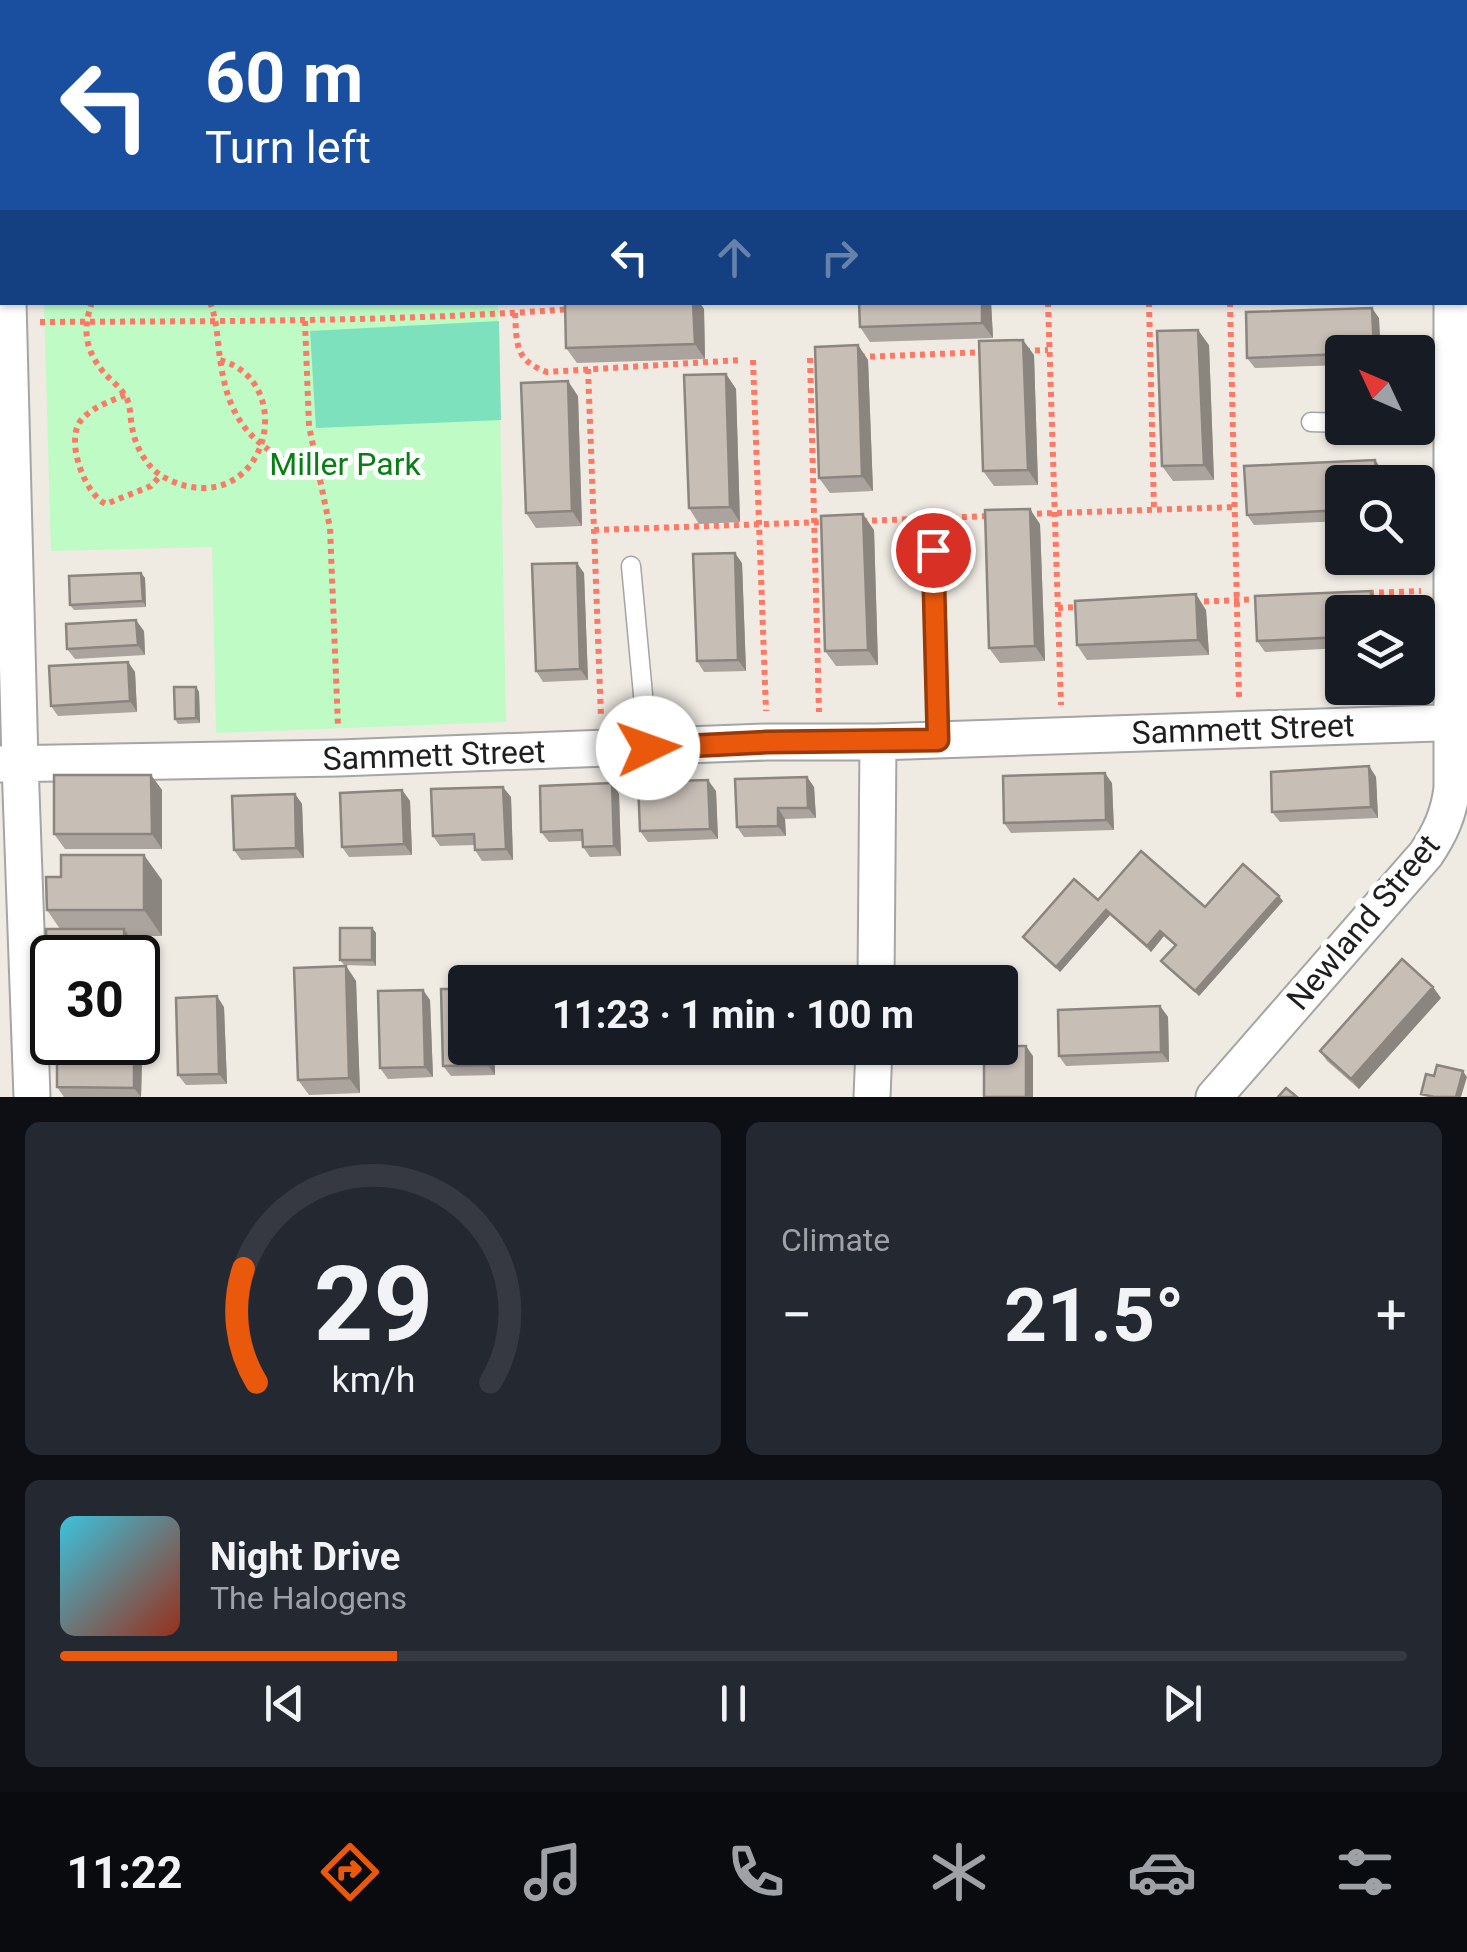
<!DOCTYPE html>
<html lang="en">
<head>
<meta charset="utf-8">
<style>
	:root { --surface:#171b24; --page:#242831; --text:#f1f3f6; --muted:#9ea1a6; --line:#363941; --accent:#ea580c }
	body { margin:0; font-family:Roboto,sans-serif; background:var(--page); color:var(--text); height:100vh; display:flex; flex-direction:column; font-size:38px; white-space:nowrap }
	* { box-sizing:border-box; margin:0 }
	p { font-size:32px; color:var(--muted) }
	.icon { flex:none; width:55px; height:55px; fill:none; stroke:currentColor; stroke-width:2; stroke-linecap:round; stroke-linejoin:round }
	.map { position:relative; height:1097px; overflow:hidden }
	.sheet { display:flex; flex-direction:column; gap:25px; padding:25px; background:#0d0f14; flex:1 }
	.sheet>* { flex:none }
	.hud { position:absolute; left:0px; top:0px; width:1468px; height:305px; box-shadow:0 2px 8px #0004; background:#1a4fa0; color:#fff; overflow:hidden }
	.needle { width:65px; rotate:314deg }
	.buttons { position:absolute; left:1325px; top:335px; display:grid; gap:20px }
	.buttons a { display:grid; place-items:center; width:110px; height:110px; border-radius:10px; background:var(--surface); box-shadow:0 2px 8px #0004; font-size:50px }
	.speed { position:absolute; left:30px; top:935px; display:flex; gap:20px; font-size:50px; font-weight:700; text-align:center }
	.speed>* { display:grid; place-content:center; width:130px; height:130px; border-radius:50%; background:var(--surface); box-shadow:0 2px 8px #0004; line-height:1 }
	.speed .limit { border:5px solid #111; border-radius:15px; background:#fff; color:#111 }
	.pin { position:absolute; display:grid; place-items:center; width:85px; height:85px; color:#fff; margin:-42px; border:5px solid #fff; border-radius:50%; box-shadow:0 2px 10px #0007 }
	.me { position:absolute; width:110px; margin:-55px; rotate:87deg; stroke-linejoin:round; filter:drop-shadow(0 0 8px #0008) }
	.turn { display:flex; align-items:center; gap:35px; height:210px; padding:0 40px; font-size:45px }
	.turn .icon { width:130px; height:130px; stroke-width:2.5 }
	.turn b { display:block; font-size:70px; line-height:85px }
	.lanes { display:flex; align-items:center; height:95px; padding:0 40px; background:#0003; justify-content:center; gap:50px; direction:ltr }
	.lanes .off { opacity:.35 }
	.big { font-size:75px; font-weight:700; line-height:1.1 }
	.sheet .widget { flex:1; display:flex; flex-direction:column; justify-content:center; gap:15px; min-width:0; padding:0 35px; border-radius:15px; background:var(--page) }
	.sheet .dial { align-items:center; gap:0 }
	.dial svg { height:260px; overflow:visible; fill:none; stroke:var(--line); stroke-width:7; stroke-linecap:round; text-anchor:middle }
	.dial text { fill:var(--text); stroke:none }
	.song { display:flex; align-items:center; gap:30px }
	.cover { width:120px; height:120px; border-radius:15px; background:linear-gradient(135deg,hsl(190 70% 55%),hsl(10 70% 35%)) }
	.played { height:10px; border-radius:5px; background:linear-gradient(90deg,var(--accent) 25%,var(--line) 25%) }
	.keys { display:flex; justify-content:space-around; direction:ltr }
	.heat { display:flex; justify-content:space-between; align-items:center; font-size:55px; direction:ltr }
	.sheet .tiles { flex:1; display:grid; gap:25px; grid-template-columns:1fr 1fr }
	.widget:last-child { grid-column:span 2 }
	.trip { position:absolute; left:448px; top:965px; width:570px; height:100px; border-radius:10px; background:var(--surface); box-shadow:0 2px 8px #0004; font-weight:700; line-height:100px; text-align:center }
	.tabs { display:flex; height:160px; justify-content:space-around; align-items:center; background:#090b0e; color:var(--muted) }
	.tabs .icon { width:70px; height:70px }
	.tabs .active { color:var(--accent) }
	.tabs b { font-size:45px; color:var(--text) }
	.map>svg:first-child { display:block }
	.park { fill:#befbc5 }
	.pitch { fill:#7ee1bd }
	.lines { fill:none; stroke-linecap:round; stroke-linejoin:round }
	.lane-casing { stroke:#a5a5a5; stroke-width:21 }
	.street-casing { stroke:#a5a5a5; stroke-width:39 }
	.path { stroke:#fe7965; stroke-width:6; stroke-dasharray:5 5; stroke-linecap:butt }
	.lane { stroke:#fff; stroke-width:18 }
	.street { stroke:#fff; stroke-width:35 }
	.wall { fill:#aba39d }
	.shaded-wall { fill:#8b857f }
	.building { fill:#c7beb6; stroke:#8b857f; stroke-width:2.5 }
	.route-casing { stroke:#983908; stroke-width:25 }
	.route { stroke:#ea580c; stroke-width:18 }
	.labels { text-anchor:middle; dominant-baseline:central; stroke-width:10; stroke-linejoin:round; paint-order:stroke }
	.park-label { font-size:32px; fill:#087f15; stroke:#fff }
	.street-label { font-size:32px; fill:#1e1e1e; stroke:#fff }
</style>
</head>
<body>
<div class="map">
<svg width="1467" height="1097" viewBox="0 0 1467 1097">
	<rect width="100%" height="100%" fill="#efebe3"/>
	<path class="park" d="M 44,303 L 498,303 L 506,722 L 216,733 L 212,547 L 51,551 Z"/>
	<path class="pitch" d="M 499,321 L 501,420 L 316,428 L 310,331 Z"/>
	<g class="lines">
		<defs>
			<path id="lane" d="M 1311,422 L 1342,423
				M 1418,426 L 1452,427
				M 933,549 L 938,740
				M 631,566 L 648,748"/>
			<path id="street" d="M 1401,0 L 1402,2
				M 958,2 L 1005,0
				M 0,16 L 2,109
				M 1465,49 L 1467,49
				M 0,275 L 2,275
				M 8,302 L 20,763 L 32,1097
				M 0,764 L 339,758 L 767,742 L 878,742 L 1467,722
				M 876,982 L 878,742
				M 872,1097 L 874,1048
				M 1214,1097 L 1426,854 C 1440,833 1449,814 1452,788 L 1452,302"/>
		</defs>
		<use href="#lane" class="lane-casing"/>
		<use href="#street" class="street-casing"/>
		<path class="path" d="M 1178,0 L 1178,2
			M 92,302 C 82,331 85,350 105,374 C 112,381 121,388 126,397 C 131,406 130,417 132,427 C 134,439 139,452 147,462 C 156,475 171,482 186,486 C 270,505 296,381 220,360
			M 210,302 C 218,323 217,343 221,365 C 231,432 262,450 319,478
			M 1048,302 L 1061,705
			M 1149,302 L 1154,510
			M 1230,302 L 1239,697
			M 515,313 C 517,344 514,360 547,372 L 741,360
			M 305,321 L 309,426 L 330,528 L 338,726
			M 40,322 C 218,321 396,322 572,309
			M 1025,351 L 1048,350
			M 860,357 L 987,352
			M 810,358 L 819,712
			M 753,360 L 766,711
			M 588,369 L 601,718
			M 125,395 C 111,401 93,407 82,419 C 64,438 84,494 106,504 L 151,486 L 160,476
			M 1027,514 L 1236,507
			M 862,521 L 990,516
			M 594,530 L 825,522
			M 1369,593 L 1421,591
			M 1194,602 L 1261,599
			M 1058,608 L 1081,607"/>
		<use href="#lane" class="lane"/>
		<use href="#street" class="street"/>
	</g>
	<path class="wall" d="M 565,302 L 699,302 L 704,309 L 705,359 L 577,363 L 566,348 Z
		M 859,302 L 991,302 L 993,338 L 870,342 L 860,327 Z
		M 1379,318 L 1342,352 L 1342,365 L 1255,368 L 1247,358 Z
		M 858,345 L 868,360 L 873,491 L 830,493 L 819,478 Z
		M 1209,345 L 1214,480 L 1173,481 L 1162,466 Z
		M 1034,355 L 1038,485 L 994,486 L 983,471 Z
		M 726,374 L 736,389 L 740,522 L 699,524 L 689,508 Z
		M 578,396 L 582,526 L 536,528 L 526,513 Z
		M 1375,460 L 1382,470 L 1342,482 L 1342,521 L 1254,525 L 1247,515 Z
		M 1040,524 L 1045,661 L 1000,663 L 989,648 Z
		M 874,530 L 878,665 L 836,666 L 825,651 Z
		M 742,563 L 746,671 L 704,672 L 697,661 Z
		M 141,573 L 145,578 L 146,607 L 74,610 L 70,605 Z
		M 584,573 L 588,680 L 543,682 L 536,671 Z
		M 1371,591 L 1378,601 L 1342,612 L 1342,648 L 1265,652 L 1257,641 Z
		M 1206,610 L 1209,655 L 1087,660 L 1077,645 Z
		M 144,631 L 145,655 L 75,659 L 67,649 Z
		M 128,662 L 135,672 L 137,712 L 58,716 L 51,706 Z
		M 196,687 L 199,692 L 200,723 L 178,724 L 175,719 Z
		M 1369,766 L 1376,777 L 1378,818 L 1280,822 L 1272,812 Z
		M 151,775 L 162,790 L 162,849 L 65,849 L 54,834 Z
		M 807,777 L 814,787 L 816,818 L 785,819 L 786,836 L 744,837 L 737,827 Z
		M 612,783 L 619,794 L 621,856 L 590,857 L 583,847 L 583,841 L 549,842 L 541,832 Z
		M 1112,783 L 1114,830 L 1011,833 L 1004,823 Z
		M 402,790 L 410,801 L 412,855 L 349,857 L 342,847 Z
		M 716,791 L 718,839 L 648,842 L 640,831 Z
		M 295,794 L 302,804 L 304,858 L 241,860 L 234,850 Z
		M 511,797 L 513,860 L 482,861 L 475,850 L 475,845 L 440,846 L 433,836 Z
		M 162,880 L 162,936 L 128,936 L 142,955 L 142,993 L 138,993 L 138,958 L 52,958 L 52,976 L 46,967 L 60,929 L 47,910 Z
		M 1098,900 L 1205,907 L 1283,901 L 1199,996 L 1165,966 L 1161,961 L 1175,946 L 1164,936 L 1151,952 L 1110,915 L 1060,972 L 1027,942 L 1023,937 Z
		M 372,928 L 376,933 L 376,966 L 344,965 L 340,960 Z
		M 346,966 L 356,981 L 360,1093 L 309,1095 L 298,1080 Z
		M 423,990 L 430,1000 L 433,1077 L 388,1079 L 380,1068 Z
		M 1441,998 L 1359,1089 L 1327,1061 L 1320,1051 Z
		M 138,1003 L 142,1009 L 141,1047 L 64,1047 L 61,1042 L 138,1042 Z
		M 1160,1006 L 1168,1017 L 1169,1062 L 1066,1066 L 1059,1056 Z
		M 224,1007 L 227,1084 L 186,1085 L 178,1075 Z
		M 465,1048 L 495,1048 L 495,1075 L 451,1076 L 443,1066 Z
		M 509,1048 L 600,1048 L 600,1056 L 516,1059 Z
		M 634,1048 L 704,1048 L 704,1053 L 639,1055 Z
		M 733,1048 L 812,1048 L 812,1049 L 735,1052 Z
		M 134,1049 L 142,1060 L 141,1097 L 64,1097 L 57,1087 Z"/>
	<path class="shaded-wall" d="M 693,302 L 699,302 L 704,309 L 705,359 L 695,344 Z
		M 982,302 L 991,302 L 993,338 L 982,323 Z
		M 1372,308 L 1379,318 L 1381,352 L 1374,352 Z
		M 1198,330 L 1209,345 L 1214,480 L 1204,465 Z
		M 1023,340 L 1034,355 L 1038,485 L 1028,470 Z
		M 858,345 L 868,360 L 873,491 L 862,476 Z
		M 726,374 L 736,389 L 740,522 L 730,507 Z
		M 568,381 L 578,396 L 582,526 L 572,511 Z
		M 1375,460 L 1382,470 L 1383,482 L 1376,482 Z
		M 1030,509 L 1040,524 L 1045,661 L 1035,646 Z
		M 863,514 L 874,530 L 878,665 L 868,650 Z
		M 735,553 L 742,563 L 746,671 L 738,660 Z
		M 577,563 L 584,573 L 588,680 L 580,669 Z
		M 141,573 L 145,578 L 146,607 L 143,601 Z
		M 1371,591 L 1378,601 L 1379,612 L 1372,612 Z
		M 1196,594 L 1206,610 L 1209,655 L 1198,640 Z
		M 136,620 L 144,631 L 145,655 L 138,645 Z
		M 128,662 L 135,672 L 137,712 L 130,701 Z
		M 196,687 L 199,692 L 200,723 L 196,718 Z
		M 1369,766 L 1376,777 L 1378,818 L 1371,807 Z
		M 1105,773 L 1112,783 L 1114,830 L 1106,820 Z
		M 151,775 L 162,790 L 162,849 L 152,834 Z
		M 807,777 L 814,787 L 816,818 L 808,808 Z
		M 708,780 L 716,791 L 718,839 L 710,829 Z
		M 612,783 L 619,794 L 621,856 L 614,846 Z
		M 503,787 L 511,797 L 513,860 L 506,849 Z
		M 402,790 L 410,801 L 412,855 L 404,844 Z
		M 295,794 L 302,804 L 304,858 L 296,848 Z
		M 778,808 L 785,819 L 786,836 L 778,826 Z
		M 144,855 L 162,880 L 162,936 L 144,910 Z
		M 1279,896 L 1283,901 L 1199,996 L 1195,991 Z
		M 1106,910 L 1110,915 L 1060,972 L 1056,967 Z
		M 372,928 L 376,933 L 376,966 L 372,960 Z
		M 124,929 L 142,955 L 142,993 L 138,987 L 138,958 L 124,958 Z
		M 1160,931 L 1164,936 L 1151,952 L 1147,946 Z
		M 346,966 L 356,981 L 360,1093 L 349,1078 Z
		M 1433,987 L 1441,998 L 1359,1089 L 1351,1079 Z
		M 423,990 L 430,1000 L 433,1077 L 425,1067 Z
		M 217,996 L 224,1007 L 227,1084 L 219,1074 Z
		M 138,1003 L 142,1009 L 141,1047 L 138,1041 Z
		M 1160,1006 L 1168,1017 L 1169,1062 L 1161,1052 Z
		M 1026,1046 L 1033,1056 L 1033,1097 L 1026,1097 Z
		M 488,1048 L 495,1048 L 495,1075 L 488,1065 Z
		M 134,1049 L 142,1060 L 141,1097 L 134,1088 Z
		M 1463,1071 L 1467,1077 L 1461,1097 L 1456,1097 Z"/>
	<path class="building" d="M 565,302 L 693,302 L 695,344 L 566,348 Z
		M 859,302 L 982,302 L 982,323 L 860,327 Z
		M 1372,308 L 1374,352 L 1342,352 L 1342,354 L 1247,358 L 1246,312 Z
		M 1198,330 L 1204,465 L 1162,466 L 1157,331 Z
		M 1023,340 L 1028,470 L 983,471 L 979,341 Z
		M 858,345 L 862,476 L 819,478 L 815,347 Z
		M 726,374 L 730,507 L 689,508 L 684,375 Z
		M 568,381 L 572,511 L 526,513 L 521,383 Z
		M 1375,460 L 1376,482 L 1342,482 L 1342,510 L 1247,515 L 1244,466 Z
		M 1030,509 L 1035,646 L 989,648 L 985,510 Z
		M 863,514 L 868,650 L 825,651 L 821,516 Z
		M 735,553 L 738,660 L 697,661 L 693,554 Z
		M 577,563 L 580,669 L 536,671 L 532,564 Z
		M 141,573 L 143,601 L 70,605 L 69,576 Z
		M 1371,591 L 1372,612 L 1342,612 L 1342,637 L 1257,641 L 1255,596 Z
		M 1196,594 L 1198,640 L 1077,645 L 1075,601 Z
		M 136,620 L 138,645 L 67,649 L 66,624 Z
		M 128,662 L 130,701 L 51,706 L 49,666 Z
		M 174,687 L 196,687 L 196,718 L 175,719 Z
		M 1369,766 L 1371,807 L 1272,812 L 1271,772 Z
		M 1105,773 L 1106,820 L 1004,823 L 1003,776 Z
		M 54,775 L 151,775 L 152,834 L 54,834 Z
		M 807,777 L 808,808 L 778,808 L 778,826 L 737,827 L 735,779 Z
		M 708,780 L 710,829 L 640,831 L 638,782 Z
		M 612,783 L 614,846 L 583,847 L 582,830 L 541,832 L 540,786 Z
		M 503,787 L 506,849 L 475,850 L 474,834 L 433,836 L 431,789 Z
		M 402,790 L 404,844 L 342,847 L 340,793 Z
		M 295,794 L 296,848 L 234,850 L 232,796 Z
		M 1141,851 L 1205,907 L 1243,864 L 1279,896 L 1195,991 L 1161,961 L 1176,945 L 1160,931 L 1147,946 L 1106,910 L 1056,967 L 1023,937 L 1074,879 L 1098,900 Z
		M 61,855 L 144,855 L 144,910 L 47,910 L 46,877 L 61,877 Z
		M 340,928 L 372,928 L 372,960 L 340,960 Z
		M 46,929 L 124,929 L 124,958 L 52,958 L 52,967 L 46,967 Z
		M 1402,959 L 1433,987 L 1351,1079 L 1320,1051 Z
		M 346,966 L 349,1078 L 298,1080 L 294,968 Z
		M 441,989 L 465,989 L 465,1048 L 488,1048 L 488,1065 L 443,1066 Z
		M 423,990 L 425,1067 L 380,1068 L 378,991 Z
		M 217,996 L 219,1074 L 178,1075 L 176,998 Z
		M 1160,1006 L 1161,1052 L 1059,1056 L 1058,1010 Z
		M 1000,1046 L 1026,1046 L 1026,1097 L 984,1097 L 984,1048 L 1000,1048 Z
		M 57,1049 L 134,1049 L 134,1088 L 57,1087 Z
		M 1437,1065 L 1463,1071 L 1456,1097 L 1434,1097 L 1421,1094 L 1426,1074 L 1434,1076 Z
		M 1286,1088 L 1297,1097 L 1278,1097 Z"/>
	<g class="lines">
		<defs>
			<path id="route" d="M 648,748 L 767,742 L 938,740 L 933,550"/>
		</defs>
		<use href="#route" class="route-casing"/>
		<use href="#route" class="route"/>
	</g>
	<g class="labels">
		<g class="park-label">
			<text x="345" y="464">Miller Park</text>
		</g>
		<g class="street-label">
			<text transform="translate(1243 729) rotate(-2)">Sammett Street</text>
			<text transform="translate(434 755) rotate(-2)">Sammett Street</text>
			<text transform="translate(1363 922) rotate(-50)">Newland Street</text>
		</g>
	</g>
</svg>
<div class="buttons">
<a><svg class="needle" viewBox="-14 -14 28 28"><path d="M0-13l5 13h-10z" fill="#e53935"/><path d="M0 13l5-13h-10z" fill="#9ea1a6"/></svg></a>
<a><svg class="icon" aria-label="search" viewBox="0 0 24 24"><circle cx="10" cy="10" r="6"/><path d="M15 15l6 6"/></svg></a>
<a><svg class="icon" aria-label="layers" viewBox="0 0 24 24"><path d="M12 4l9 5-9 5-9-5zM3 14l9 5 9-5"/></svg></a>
</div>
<div class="speed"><div class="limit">30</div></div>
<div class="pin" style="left:933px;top:550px;background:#d93025"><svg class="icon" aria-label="arrive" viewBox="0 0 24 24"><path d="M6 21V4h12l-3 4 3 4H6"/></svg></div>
<svg class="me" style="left:648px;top:748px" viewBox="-20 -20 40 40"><circle r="19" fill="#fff"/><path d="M0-13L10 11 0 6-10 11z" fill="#ea580c"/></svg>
<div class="trip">11:23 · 1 min · 100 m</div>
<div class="hud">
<div class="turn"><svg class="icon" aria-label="left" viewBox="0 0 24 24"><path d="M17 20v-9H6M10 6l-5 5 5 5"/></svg><div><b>60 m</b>Turn left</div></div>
<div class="lanes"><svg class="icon" aria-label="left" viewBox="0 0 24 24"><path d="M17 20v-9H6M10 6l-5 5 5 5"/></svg><svg class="icon off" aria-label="ahead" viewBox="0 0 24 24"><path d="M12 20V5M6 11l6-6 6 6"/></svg><svg class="icon off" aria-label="right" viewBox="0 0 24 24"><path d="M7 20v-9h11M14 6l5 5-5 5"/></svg></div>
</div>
</div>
<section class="sheet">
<div class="tiles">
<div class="widget dial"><svg viewBox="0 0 100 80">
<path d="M14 69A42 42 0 1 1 86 69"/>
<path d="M14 69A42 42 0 0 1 10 34" stroke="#ea580c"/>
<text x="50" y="56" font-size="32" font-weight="700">29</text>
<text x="50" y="72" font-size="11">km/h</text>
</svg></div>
<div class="widget"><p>Climate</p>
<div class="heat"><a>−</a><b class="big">21.5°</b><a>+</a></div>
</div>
<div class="widget">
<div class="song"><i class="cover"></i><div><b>Night Drive</b><p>The Halogens</p></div></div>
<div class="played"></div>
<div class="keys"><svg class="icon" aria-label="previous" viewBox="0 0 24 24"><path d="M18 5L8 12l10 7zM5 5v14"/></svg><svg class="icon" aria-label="pause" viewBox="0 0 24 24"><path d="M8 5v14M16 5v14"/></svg><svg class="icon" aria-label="next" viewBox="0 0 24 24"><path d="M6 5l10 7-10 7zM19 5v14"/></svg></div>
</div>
</div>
</section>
<nav class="tabs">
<b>11:22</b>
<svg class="icon active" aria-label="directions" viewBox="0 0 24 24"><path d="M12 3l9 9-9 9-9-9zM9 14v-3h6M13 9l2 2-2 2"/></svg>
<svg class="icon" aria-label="music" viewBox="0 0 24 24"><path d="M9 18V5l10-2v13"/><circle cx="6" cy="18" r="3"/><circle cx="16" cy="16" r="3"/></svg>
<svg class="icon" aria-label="phone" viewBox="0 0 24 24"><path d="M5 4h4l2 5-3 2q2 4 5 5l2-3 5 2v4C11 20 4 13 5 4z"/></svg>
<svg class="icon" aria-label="climate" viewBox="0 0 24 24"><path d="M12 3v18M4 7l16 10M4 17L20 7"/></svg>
<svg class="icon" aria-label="car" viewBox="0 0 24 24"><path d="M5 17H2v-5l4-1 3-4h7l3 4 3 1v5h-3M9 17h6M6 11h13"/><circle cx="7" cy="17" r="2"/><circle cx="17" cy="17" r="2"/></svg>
<svg class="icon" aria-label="filters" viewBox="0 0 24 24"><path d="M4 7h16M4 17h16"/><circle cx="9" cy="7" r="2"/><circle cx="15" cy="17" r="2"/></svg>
</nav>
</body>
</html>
